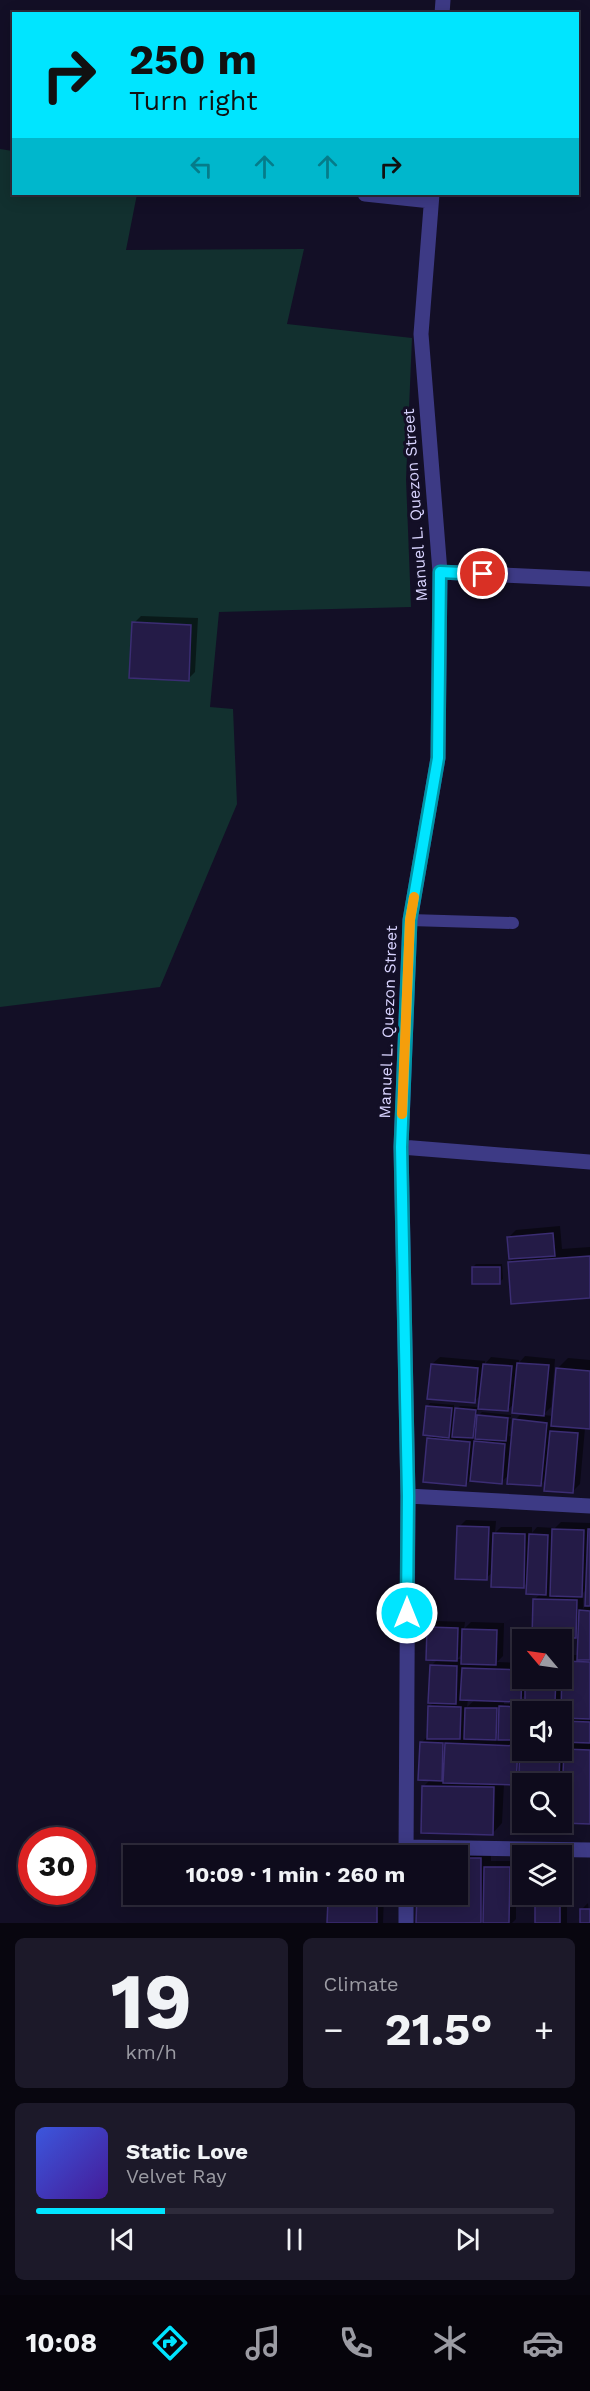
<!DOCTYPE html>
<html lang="en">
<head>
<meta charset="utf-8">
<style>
	:root { --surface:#0e0b1c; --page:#1c1929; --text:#f1f3f6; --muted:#9b9ba3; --line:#2e2b3b; --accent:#00e5ff }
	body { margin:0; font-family:"Work Sans",sans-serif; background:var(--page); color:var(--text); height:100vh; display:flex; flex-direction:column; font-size:22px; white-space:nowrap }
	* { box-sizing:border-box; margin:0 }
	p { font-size:20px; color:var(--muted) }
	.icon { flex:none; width:33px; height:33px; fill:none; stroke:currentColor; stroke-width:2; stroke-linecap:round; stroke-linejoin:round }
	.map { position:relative; height:1923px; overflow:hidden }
	.sheet { display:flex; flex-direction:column; gap:15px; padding:15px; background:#08060f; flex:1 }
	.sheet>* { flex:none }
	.hud { position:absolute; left:12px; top:12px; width:567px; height:183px; border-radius:0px; box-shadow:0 3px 15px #0003,0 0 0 2px var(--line); background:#00e5ff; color:#111; overflow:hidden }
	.needle { width:39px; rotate:299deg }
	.fabs { position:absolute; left:512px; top:1629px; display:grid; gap:12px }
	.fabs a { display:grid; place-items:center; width:60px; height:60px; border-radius:0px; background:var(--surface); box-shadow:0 3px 15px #0003,0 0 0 2px var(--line); font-size:30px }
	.speed { position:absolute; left:18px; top:1827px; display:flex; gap:12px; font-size:30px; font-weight:700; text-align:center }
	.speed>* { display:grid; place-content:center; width:78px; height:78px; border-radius:50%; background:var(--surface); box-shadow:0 3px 15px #0003,0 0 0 2px var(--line); line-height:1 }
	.speed .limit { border:9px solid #d22; background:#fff; color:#111 }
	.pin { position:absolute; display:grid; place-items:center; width:51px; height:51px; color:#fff; margin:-26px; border:3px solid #fff; border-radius:50%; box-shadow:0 2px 6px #0007 }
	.me { position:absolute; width:66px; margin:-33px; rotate:0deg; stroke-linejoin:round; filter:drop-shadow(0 0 4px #0008) }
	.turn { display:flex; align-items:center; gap:21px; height:126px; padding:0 18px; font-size:27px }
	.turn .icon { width:78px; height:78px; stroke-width:2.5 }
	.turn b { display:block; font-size:42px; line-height:51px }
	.lanes { display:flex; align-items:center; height:57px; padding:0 18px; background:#0003; justify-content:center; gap:30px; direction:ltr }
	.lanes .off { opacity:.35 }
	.big { font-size:45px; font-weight:700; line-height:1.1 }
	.sheet .card { flex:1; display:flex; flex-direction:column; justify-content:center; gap:9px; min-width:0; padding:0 21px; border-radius:9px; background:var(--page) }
	.sheet .dial { align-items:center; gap:0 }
	.dial b { font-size:78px; line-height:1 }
	.song { display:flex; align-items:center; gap:18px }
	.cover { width:72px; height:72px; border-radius:9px; background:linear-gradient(135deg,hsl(230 70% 55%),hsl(260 70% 35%)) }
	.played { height:6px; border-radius:3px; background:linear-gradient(90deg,var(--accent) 25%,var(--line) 25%) }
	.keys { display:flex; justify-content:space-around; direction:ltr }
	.heat { display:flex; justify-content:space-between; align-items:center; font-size:33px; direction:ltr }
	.sheet .tiles { flex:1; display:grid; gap:15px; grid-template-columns:1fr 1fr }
	.card:last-child { grid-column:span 2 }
	.trip { position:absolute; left:123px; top:1845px; width:345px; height:60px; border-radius:0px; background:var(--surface); box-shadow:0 3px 15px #0003,0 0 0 2px var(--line); font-weight:700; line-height:60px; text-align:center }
	.tabs { display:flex; height:96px; justify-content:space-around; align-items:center; background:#06040b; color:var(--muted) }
	.tabs .icon { width:42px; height:42px }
	.tabs .on { color:var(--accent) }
	.tabs b { font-size:27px; color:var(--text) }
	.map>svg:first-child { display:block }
	.green { fill:#12302f }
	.shadow { fill:#0007; fill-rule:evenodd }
	.building { fill:#241b47; stroke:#3b2d73; stroke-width:1.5 }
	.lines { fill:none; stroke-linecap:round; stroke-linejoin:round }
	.lane { stroke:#3d3a85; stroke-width:12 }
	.street { stroke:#3d3a85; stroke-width:15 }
	.route-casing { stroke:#0095a6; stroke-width:15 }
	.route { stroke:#00e5ff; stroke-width:10 }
	.slow { stroke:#f59e0b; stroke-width:10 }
	.labels { text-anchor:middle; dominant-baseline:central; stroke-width:6; stroke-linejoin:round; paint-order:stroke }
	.street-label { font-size:16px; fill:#d9d4ff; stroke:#130f26 }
</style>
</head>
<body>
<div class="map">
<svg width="590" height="1923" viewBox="0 0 590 1923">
	<rect width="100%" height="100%" fill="#130f26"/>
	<path class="green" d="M 0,149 L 13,151 L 14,194 L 137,194 L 126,250 L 304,249 L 287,324 L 412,338 L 406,479 L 411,607 L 219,612 L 210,707 L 233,709 L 237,804 L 160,987 L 0,1007 Z"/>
	<path class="shadow" d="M 141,616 L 198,618 L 195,672 L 188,679 L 134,623 Z
		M 560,1226 L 562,1249 L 590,1247 L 590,1296 L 509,1263 L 515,1257 L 509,1237 L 516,1230 Z
		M 476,1264 L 502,1264 L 503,1279 L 499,1282 L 473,1267 Z
		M 525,1356 L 555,1359 L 551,1407 L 543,1415 L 553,1416 L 557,1369 L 568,1358 L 590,1360 L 590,1428 L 585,1428 L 580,1484 L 572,1492 L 547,1478 L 540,1485 L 510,1474 L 501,1482 L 471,1479 L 466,1484 L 428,1439 L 433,1435 L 427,1407 L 430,1403 L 454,1405 L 454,1411 L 460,1406 L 478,1407 L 477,1416 L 479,1415 L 479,1417 L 511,1419 L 509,1436 L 513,1437 L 516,1419 L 522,1413 L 514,1403 L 508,1410 L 481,1395 L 474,1401 L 432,1364 L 440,1357 L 485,1361 L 485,1364 L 491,1357 L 519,1360 L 519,1363 Z
		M 482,1412 L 511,1415 L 511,1417 L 480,1414 Z
		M 466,1520 L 496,1521 L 495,1533 L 501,1527 L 532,1527 L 532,1533 L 537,1527 L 555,1528 L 561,1522 L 590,1523 L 590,1822 L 563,1822 L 557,1828 L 519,1827 L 521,1778 L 516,1783 L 504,1783 L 502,1823 L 492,1834 L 424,1786 L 431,1779 L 421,1743 L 429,1735 L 429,1707 L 434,1702 L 431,1666 L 438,1659 L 428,1628 L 436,1621 L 465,1622 L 464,1629 L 471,1622 L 504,1623 L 503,1656 L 497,1662 L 522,1663 L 522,1678 L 561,1678 L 561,1640 L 531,1640 L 533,1637 L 535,1599 L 541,1593 L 528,1582 L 523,1587 L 493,1572 L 486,1578 L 459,1527 ZM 587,1589 L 586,1605 L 583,1609 L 583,1593 ZM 580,1632 L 579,1655 L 571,1655 L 563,1662 L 564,1637 L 575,1637 ZM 463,1653 L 463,1659 L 457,1659 ZM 526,1694 L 532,1700 L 526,1706 L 526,1712 L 561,1712 L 561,1750 L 522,1750 L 522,1739 L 518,1739 L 521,1735 L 523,1704 L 504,1704 L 504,1700 L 520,1700 ZM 468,1699 L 476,1699 L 467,1707 ZM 522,1784 L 561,1784 L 561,1822 L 522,1822 Z
		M 429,1848 L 491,1848 L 491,1861 L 516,1861 L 516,1919 L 512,1923 L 418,1923 L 458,1894 L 458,1856 L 421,1856 Z
		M 561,1863 L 567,1863 L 567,1923 L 536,1923 L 537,1894 L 561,1894 Z
		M 330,1894 L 384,1895 L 383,1923 L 328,1923 L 329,1901 L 333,1897 Z
		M 588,1903 L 590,1923 L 581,1923 L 581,1910 Z"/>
	<path class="building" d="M 132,622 L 191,625 L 189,681 L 129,678 Z
		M 553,1233 L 555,1256 L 509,1259 L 507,1237 Z
		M 590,1256 L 590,1298 L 511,1304 L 508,1262 Z
		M 472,1267 L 500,1267 L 500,1284 L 472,1284 Z
		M 517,1363 L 549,1365 L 544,1416 L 512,1413 Z
		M 431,1364 L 478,1368 L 475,1403 L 427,1399 Z
		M 483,1364 L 512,1366 L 508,1411 L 478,1409 Z
		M 556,1368 L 590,1371 L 590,1429 L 551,1426 Z
		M 426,1406 L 452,1408 L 449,1438 L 423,1435 Z
		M 455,1408 L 476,1410 L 473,1438 L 452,1437 Z
		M 477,1415 L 508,1418 L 506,1441 L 475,1439 Z
		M 513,1419 L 547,1423 L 541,1486 L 507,1484 Z
		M 550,1431 L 578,1433 L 573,1493 L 544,1491 Z
		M 427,1438 L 470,1442 L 466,1486 L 423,1482 Z
		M 474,1441 L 505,1444 L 502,1484 L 470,1481 Z
		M 457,1526 L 489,1527 L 487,1580 L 455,1579 Z
		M 552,1529 L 584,1530 L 582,1597 L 550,1596 Z
		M 588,1529 L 590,1529 L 590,1606 L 585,1606 Z
		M 493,1533 L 525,1534 L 524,1588 L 491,1587 Z
		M 529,1534 L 548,1535 L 546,1595 L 526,1594 Z
		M 533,1599 L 577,1600 L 576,1638 L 532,1638 Z
		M 579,1610 L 590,1611 L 590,1660 L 577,1660 Z
		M 427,1627 L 458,1628 L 457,1661 L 426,1660 Z
		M 462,1629 L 497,1630 L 496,1665 L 461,1664 Z
		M 562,1661 L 590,1662 L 590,1719 L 561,1718 Z
		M 430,1665 L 457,1666 L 456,1704 L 428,1703 Z
		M 462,1668 L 522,1670 L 521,1702 L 460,1700 Z
		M 525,1678 L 556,1678 L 555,1702 L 525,1701 Z
		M 525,1705 L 559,1706 L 559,1712 L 524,1712 Z
		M 428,1706 L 461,1707 L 460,1739 L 427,1739 Z
		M 499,1706 L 520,1707 L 519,1740 L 498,1740 Z
		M 465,1708 L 497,1708 L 496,1740 L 464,1739 Z
		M 561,1721 L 590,1722 L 590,1743 L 561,1742 Z
		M 420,1742 L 443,1743 L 442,1781 L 418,1780 Z
		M 445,1743 L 518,1746 L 516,1785 L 443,1783 Z
		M 520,1744 L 522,1744 L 522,1750 L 560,1750 L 559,1784 L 522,1784 L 522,1822 L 558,1822 L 557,1829 L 517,1829 Z
		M 564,1749 L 590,1750 L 590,1824 L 561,1823 Z
		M 422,1786 L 494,1787 L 493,1835 L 421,1833 Z
		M 458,1858 L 481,1858 L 481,1923 L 416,1923 L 417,1894 L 458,1894 Z
		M 484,1867 L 510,1867 L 509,1923 L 483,1923 Z
		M 328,1894 L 373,1894 L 373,1900 L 328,1899 Z
		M 535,1894 L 560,1894 L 560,1923 L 535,1923 Z
		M 328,1900 L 377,1901 L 377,1923 L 327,1923 Z
		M 580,1909 L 590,1909 L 590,1923 L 580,1923 Z"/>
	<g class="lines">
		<path class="lane" d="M 410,920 L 513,923"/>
		<path class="street" d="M 442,14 L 443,0
			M 365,194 L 431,201
			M 440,572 L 590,579
			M 401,1147 L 590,1162
			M 408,1496 L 590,1506
			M 406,1847 L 590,1850
			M 406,1856 L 408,1496 L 401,1147 L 410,920 L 438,758 L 440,572 L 421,334 L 432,194
			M 406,1923 L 406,1894"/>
	</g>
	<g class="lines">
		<defs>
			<path id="route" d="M 407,1613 L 408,1496 L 401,1147 L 410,920 L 438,758 L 440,572 L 483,574"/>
		</defs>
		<use href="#route" class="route-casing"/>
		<use href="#route" class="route"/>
		<path class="slow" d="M 402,1114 L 410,920 L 414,897"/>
	</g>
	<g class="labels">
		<g class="street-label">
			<text transform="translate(415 505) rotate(-94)">Manuel L. Quezon Street</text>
			<text transform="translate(388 1022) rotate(-88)">Manuel L. Quezon Street</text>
		</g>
	</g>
</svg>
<div class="fabs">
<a><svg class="needle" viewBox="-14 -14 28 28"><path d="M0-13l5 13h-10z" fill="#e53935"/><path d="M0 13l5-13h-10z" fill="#9b9ba3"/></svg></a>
<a><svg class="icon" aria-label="sound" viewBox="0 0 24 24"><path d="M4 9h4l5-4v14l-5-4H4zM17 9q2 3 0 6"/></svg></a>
<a><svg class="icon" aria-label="search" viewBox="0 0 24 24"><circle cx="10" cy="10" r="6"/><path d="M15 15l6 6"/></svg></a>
<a><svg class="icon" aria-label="layers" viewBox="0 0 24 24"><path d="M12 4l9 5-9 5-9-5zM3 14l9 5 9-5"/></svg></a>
</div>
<div class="speed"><div class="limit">30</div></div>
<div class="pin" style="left:483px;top:574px;background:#d93025"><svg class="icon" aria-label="arrive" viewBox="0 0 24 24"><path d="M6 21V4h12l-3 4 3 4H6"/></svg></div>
<svg class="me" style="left:407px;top:1613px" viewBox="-20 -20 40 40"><circle r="17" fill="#00e5ff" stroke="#fff" stroke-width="3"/><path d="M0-11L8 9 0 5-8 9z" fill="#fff"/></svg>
<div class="trip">10:09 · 1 min · 260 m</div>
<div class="hud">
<div class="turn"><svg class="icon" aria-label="right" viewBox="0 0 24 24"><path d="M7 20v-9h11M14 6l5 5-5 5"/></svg><div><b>250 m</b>Turn right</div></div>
<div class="lanes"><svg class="icon off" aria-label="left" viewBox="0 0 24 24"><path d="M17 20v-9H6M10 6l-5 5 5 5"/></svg><svg class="icon off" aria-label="ahead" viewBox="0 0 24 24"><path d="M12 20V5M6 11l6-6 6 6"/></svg><svg class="icon off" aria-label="ahead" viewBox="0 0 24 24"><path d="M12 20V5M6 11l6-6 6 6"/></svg><svg class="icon" aria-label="right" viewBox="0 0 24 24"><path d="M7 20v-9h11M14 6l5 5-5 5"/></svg></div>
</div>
</div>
<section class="sheet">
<div class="tiles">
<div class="card dial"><b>19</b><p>km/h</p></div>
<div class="card"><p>Climate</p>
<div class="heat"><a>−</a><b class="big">21.5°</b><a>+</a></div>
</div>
<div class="card">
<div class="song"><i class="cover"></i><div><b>Static Love</b><p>Velvet Ray</p></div></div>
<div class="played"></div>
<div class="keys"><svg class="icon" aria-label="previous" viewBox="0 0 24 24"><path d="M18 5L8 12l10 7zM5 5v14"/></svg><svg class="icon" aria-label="pause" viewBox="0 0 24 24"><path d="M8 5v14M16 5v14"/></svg><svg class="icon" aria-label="next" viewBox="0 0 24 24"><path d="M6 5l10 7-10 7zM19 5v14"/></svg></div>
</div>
</div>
</section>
<nav class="tabs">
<b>10:08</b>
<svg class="icon on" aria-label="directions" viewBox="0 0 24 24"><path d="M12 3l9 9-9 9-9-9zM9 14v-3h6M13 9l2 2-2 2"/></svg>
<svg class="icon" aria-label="music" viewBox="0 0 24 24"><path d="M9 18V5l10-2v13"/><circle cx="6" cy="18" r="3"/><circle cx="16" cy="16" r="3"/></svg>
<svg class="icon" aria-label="phone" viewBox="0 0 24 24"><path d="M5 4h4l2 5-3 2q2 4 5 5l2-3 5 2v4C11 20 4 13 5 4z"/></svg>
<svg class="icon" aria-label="climate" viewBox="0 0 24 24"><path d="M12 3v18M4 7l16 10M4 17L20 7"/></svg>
<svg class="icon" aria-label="car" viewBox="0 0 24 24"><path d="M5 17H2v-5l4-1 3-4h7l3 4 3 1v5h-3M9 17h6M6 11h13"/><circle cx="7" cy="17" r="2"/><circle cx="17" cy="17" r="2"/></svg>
</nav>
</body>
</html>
